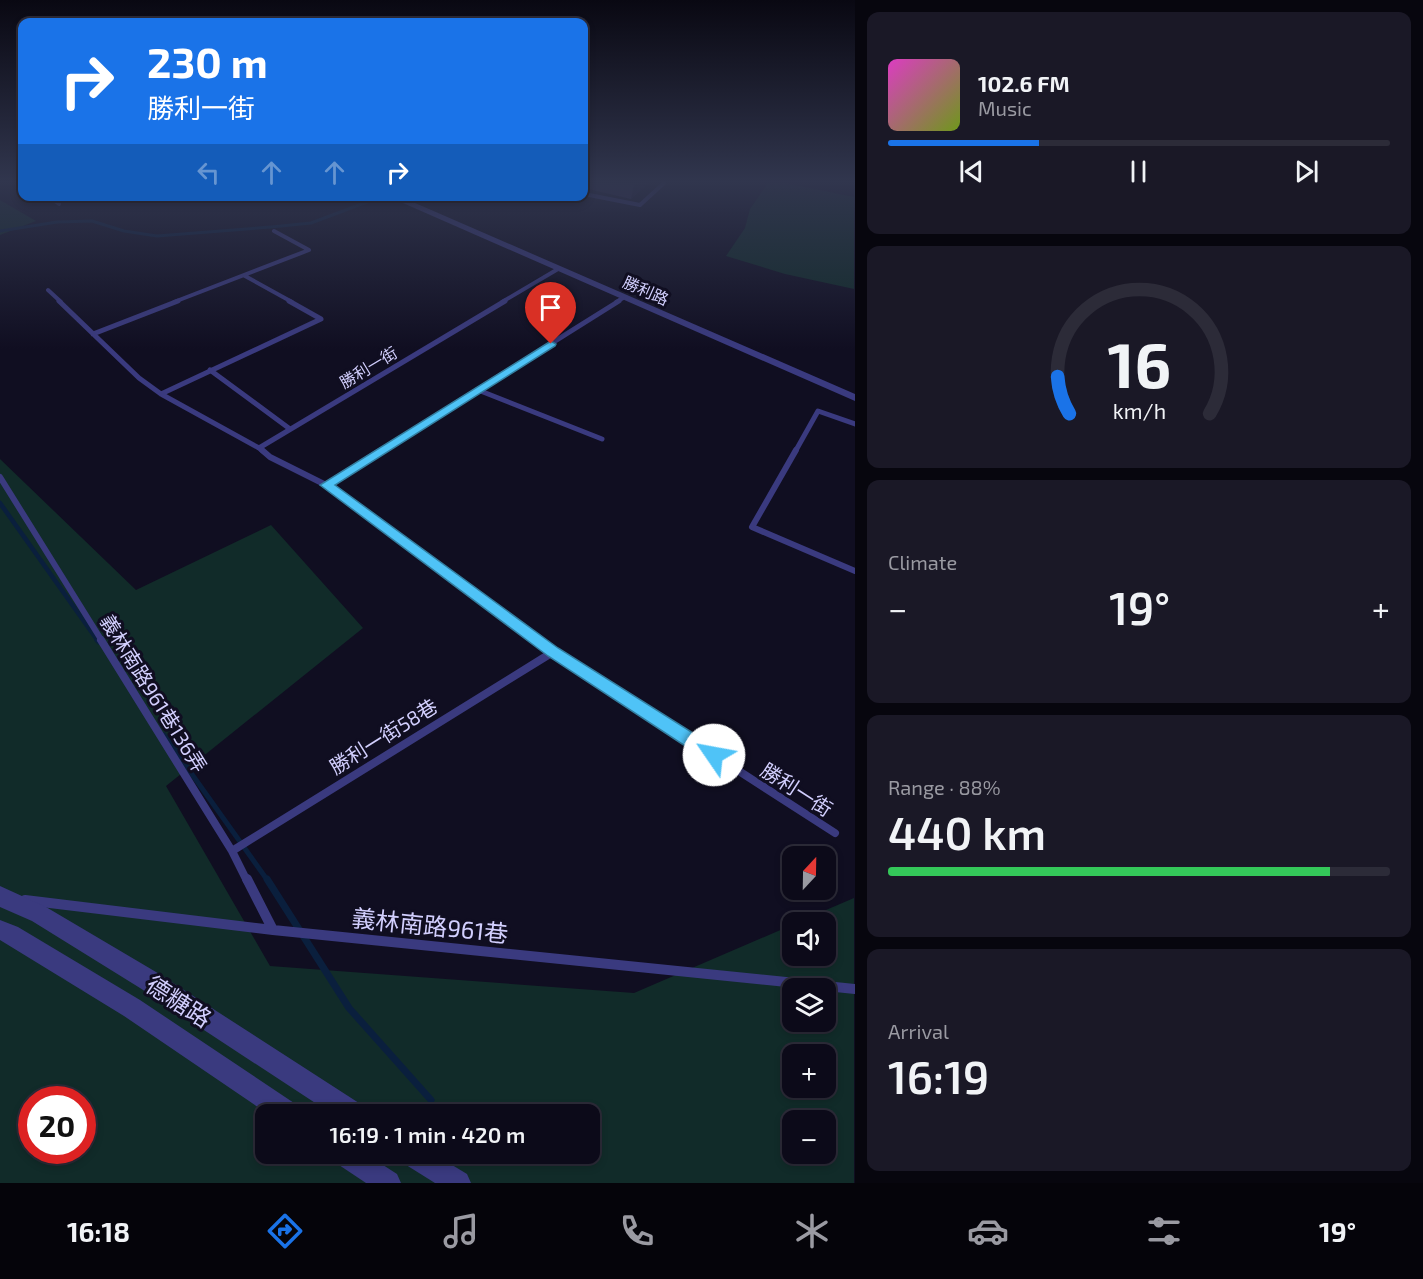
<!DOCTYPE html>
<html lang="en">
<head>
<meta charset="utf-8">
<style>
	:root { --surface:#0c0a19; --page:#1a1826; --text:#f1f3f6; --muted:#9a9aa2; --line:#2c2b38; --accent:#1a73e8 }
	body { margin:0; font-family:"Exo 2","Noto Sans TC",sans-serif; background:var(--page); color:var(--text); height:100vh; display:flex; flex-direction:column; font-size:22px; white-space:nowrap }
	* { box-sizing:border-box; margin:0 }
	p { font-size:20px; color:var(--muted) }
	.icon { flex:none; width:33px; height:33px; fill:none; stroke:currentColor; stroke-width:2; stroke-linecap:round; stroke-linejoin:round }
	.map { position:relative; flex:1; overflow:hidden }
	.panel { display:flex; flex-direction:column; gap:12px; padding:12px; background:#07060e; width:568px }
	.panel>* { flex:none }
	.top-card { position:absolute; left:18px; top:18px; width:570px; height:183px; border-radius:12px; box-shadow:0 3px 9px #0003,0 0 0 2px var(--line); background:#1a73e8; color:#fff; overflow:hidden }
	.needle { width:39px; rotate:22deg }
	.controls { position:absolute; left:782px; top:846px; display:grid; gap:12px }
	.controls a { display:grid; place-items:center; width:54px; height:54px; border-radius:12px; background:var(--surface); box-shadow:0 3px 9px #0003,0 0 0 2px var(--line); font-size:30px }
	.speed { position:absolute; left:18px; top:1086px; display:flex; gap:12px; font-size:30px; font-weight:700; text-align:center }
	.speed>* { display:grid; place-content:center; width:78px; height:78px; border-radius:50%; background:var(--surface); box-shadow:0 3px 9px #0003,0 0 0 2px var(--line); line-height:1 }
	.speed .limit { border:9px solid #d22; background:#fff; color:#111 }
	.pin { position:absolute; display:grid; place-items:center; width:51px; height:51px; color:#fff; margin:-62px -26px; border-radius:50% 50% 50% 0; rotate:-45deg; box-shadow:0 0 6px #0007 }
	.pin .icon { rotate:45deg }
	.me { position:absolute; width:66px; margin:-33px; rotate:303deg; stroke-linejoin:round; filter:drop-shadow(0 0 4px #0008) }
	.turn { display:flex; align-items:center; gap:21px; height:126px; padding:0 30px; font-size:27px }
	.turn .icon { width:78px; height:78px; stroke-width:2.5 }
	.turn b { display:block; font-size:42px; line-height:51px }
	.lanes { display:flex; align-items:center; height:57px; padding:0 30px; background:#0003; justify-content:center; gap:30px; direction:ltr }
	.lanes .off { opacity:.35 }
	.big { font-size:45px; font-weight:600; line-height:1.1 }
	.panel .tile { flex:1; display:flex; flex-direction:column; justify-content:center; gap:9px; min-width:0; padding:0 21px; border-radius:12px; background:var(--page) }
	.panel .dial { align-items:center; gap:0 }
	.dial svg { height:156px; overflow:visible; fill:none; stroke:var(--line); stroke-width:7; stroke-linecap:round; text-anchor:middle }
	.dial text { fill:var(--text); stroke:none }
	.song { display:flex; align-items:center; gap:18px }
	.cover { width:72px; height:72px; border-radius:9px; background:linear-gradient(135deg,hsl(310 70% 55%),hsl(80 70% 35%)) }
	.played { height:6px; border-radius:3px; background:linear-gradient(90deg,var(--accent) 30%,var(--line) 30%) }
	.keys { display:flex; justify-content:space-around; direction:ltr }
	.heat { display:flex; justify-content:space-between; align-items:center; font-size:33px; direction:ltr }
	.charge { height:9px; border-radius:4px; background:linear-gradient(90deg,#34c759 88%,var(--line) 0) }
	.trip { position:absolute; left:255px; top:1104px; width:345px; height:60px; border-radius:12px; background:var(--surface); box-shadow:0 3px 9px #0003,0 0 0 2px var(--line); font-weight:600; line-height:60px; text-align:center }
	.menu { display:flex; height:96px; justify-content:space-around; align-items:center; background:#05040a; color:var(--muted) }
	.menu .icon { width:42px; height:42px }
	.menu .active { color:var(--accent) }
	.menu b { font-size:27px; color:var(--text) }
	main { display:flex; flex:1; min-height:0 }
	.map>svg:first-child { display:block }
	.green { fill:#112b29; fill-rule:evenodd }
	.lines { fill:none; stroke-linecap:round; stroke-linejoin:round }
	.stream-far3 { stroke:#0a1f3d; stroke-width:3 }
	.stream-far2 { stroke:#0a1f3d; stroke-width:4.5 }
	.stream-far1 { stroke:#0a1f3d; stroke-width:5 }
	.stream { stroke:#0a1f3d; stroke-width:7 }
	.service-far4 { stroke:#3a3a7f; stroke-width:4 }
	.service-far3 { stroke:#3a3a7f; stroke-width:5 }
	.service-far2 { stroke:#3a3a7f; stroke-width:6 }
	.service-far1 { stroke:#3a3a7f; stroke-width:8 }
	.service { stroke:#3a3a7f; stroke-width:10 }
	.tertiary { fill:#3a3a7f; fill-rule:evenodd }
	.wall { fill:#2d274e }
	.shaded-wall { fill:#1a1534 }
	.route { fill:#4fc3f7; stroke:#337fa1; stroke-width:1.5 }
	.labels { text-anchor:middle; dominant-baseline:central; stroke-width:6; stroke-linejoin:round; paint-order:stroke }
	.far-street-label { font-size:16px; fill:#d2cffe; stroke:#100e21 }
	.street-label { font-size:20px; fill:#d2cffe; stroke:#100e21 }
	.near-street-label { font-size:24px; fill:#d2cffe; stroke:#100e21 }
</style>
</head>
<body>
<main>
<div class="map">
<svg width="855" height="1183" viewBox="0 0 855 1183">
	<rect width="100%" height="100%" fill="#100e21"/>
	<path class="green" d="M 768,183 L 785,183 L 854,197 L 854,289 L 785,274 L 726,256 L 745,228 L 750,209 Z
		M 0,200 L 36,221 L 0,235 Z
		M 0,459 L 136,590 L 271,525 L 363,628 L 166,786 L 270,966 L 634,993 L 792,925 L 792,956 L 825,956 L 825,922 L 798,922 L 854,898 L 854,1183 L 0,1183 ZM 792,988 L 825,988 L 825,1022 L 792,1022 ZM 792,1054 L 825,1054 L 825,1088 L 792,1088 ZM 32,1100 L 82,1100 L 82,1150 L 32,1150 ZM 266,1114 L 590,1114 L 590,1154 L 266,1154 ZM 792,1120 L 825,1120 L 825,1154 L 792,1154 Z"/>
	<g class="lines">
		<path class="stream-far3" d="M 0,231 L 57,222 L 92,221 L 124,231 L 157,236 L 271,227 L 311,223 L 383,196"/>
		<path class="stream-far2" d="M 0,503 L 98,641"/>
		<path class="stream-far1" d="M 97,640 L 99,642
			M 164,735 L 268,881"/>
		<path class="stream" d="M 267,879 L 349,1008 L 431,1100"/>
		<path class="service-far4" d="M 584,194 L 640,205 L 664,183
			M 48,196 L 59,204
			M 245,276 L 292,302
			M 48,290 L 61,302
			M 174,302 L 309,250 L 274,231
			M 502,302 L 558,269
			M 616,302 L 625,297"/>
		<path class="service-far3" d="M 59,301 L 139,378 L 161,394 L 259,448
			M 93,334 L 178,301
			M 210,370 L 290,429
			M 478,390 L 602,439
			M 161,394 L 321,319 L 289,301
			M 264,452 L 259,448 L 505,301
			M 378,452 L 619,301
			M 795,452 L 818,411 L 855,424"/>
		<path class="service-far2" d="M 262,450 L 270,457 L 326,485 L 538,641
			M 796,450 L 752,527 L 855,571
			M 0,477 L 102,641
			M 326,485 L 381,450"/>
		<path class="service-far1" d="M 101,640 L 232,851 L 247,881
			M 536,640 L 835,833
			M 232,851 L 553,652"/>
		<path class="service" d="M 247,879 L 273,930
			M 25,900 L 273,930 L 855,989"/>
		<path class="tertiary" d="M 387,196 L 399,196 L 855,394 L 855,401 Z
			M 0,886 L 46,907 L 156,972 L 362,1105 L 365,1114 L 332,1114 L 140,988 L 32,921 L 0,907 Z
			M 0,920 L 18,927 L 140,1000 L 297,1105 L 300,1114 L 268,1114 L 124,1016 L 0,940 Z
			M 333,1154 L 366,1154 L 397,1174 L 401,1183 L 366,1183 L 336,1163 Z
			M 400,1154 L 434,1154 L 467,1174 L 471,1183 L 435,1183 L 403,1163 Z"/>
	</g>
	<path class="wall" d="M 584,183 L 648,183 L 631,199 L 584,188 Z"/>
	<path class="shaded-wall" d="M 636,183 L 648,183 L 631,199 L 634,185 Z"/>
	<linearGradient id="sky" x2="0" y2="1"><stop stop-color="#090812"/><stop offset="0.52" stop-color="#31364e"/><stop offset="1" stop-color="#31364e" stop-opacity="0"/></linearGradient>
	<rect width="855" height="349" fill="url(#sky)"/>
	<path class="route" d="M 551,341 L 556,344 L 555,346 L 335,485 L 558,648 L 720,750 L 722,755 L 720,761 L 714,763 L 708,761 L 548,656 L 320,485 Z"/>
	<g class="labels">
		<g class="far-street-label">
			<text transform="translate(646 290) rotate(24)">勝利路</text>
			<text transform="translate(368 367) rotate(-31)">勝利一街</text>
		</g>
		<g class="street-label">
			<text transform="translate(154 693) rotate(58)">義林南路961巷136弄</text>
			<text transform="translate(383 736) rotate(-32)">勝利一街58巷</text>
			<text transform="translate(797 789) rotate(33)">勝利一街</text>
		</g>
		<g class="near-street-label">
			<text transform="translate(430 925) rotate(6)">義林南路961巷</text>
			<text transform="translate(179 1001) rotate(33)">德糖路</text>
		</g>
	</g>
</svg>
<div class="controls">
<a><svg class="needle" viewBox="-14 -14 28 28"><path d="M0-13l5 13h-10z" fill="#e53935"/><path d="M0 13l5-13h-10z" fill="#9a9aa2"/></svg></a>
<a><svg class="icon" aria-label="sound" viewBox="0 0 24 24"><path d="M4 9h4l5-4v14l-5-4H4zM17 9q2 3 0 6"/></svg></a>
<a><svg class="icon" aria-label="layers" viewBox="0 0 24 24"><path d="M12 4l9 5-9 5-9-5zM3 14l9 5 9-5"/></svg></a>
<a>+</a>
<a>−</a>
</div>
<div class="speed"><div class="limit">20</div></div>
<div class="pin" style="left:551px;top:344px;background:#d93025"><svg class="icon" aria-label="arrive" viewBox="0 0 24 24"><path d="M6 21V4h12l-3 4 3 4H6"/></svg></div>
<svg class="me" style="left:714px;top:755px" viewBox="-20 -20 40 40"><circle r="19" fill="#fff"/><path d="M0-13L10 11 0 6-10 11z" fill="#4fc3f7"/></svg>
<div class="trip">16:19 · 1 min · 420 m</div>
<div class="top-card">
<div class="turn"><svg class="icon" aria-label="right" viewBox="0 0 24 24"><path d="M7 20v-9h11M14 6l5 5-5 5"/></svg><div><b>230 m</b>勝利一街</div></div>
<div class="lanes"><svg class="icon off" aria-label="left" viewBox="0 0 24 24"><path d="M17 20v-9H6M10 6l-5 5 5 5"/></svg><svg class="icon off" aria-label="ahead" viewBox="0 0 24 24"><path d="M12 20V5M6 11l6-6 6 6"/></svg><svg class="icon off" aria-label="ahead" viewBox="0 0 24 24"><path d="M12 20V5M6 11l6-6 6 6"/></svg><svg class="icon" aria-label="right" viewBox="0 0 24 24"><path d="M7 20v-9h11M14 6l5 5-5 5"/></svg></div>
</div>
</div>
<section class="panel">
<div class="tile">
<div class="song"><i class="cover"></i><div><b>102.6 FM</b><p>Music</p></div></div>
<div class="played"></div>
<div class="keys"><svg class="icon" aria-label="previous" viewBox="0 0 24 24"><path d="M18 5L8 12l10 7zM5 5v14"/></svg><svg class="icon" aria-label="pause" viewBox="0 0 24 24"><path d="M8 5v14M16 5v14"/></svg><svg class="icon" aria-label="next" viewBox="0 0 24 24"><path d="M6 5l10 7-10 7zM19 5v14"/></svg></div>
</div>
<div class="tile dial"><svg viewBox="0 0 100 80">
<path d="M14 69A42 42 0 1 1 86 69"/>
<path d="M14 69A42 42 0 0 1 8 50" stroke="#1a73e8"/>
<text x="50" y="56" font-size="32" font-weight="700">16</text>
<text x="50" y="72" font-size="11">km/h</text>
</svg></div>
<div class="tile"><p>Climate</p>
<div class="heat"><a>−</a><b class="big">19°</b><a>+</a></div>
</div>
<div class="tile"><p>Range · 88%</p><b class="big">440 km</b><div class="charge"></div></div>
<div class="tile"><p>Arrival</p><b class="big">16:19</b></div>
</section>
</main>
<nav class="menu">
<b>16:18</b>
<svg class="icon active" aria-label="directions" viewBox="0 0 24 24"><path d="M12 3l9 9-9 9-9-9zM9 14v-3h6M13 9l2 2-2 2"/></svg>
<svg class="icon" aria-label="music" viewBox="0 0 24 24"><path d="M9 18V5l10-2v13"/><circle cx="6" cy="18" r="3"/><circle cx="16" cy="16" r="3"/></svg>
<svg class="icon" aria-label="phone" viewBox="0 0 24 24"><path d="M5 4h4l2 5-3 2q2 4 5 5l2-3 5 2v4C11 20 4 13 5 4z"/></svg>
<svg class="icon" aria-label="climate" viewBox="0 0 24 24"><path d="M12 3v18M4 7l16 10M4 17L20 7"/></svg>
<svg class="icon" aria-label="car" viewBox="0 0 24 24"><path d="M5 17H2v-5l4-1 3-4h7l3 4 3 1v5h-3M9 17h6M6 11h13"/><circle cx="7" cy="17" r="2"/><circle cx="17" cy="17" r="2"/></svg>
<svg class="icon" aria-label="filters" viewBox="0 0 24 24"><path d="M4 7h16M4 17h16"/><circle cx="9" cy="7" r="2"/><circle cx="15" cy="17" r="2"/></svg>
<b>19°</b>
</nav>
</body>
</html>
